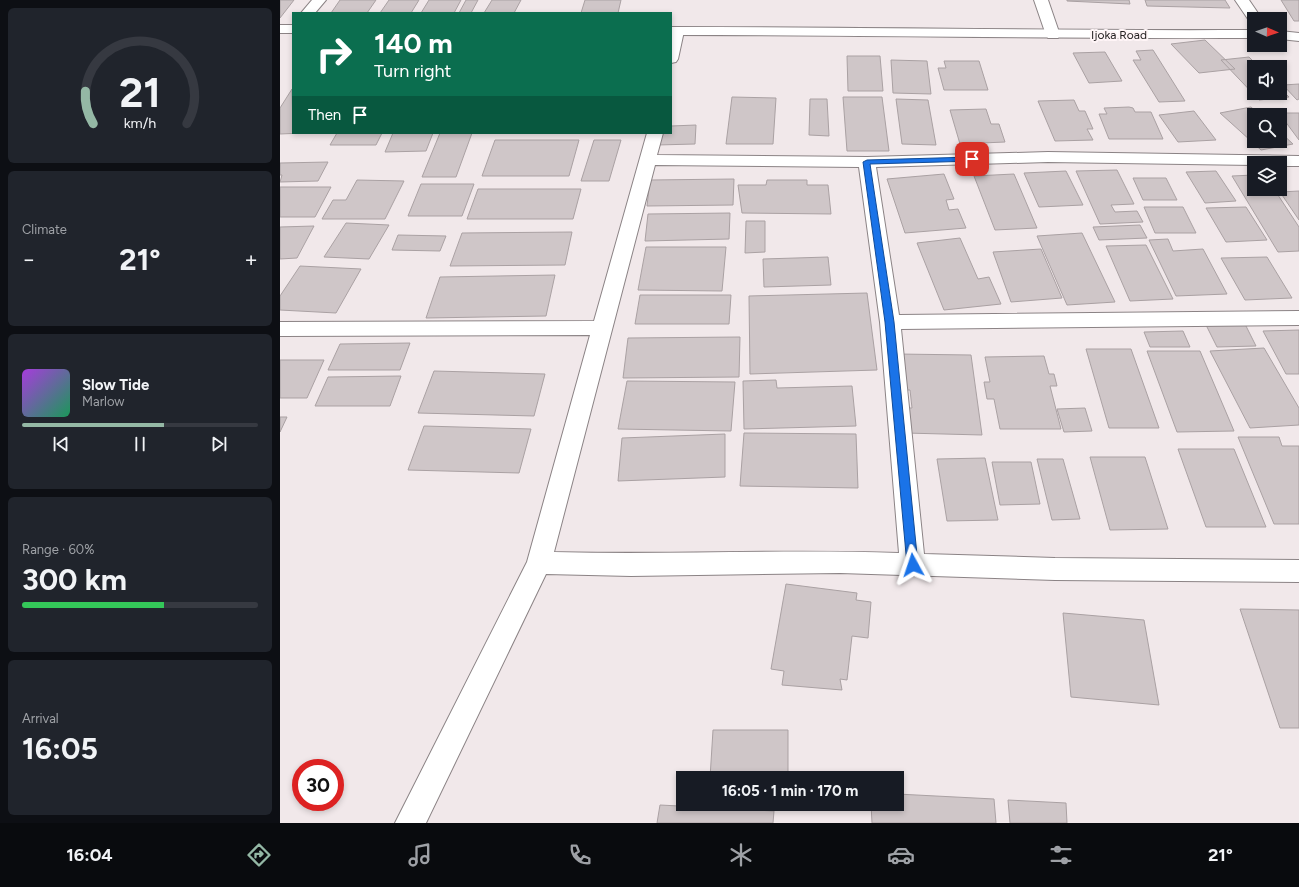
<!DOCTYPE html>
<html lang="en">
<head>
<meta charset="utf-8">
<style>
	:root { --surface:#171b24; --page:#20242c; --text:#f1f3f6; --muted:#9ea1a6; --line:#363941; --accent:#94b8a5 }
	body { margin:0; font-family:Figtree,sans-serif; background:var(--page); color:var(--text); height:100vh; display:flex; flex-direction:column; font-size:15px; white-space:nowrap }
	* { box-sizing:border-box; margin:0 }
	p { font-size:13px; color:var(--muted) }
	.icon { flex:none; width:22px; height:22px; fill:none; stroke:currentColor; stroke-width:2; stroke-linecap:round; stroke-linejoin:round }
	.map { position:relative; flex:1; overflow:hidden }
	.drawer { display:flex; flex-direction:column; gap:8px; padding:8px; background:#0d0f14; width:280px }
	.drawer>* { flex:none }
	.top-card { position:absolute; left:12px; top:12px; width:380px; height:122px; border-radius:0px; box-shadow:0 2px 6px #0003; background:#0b6e4f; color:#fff; overflow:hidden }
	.needle { width:26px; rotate:92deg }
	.fabs { position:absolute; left:967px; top:12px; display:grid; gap:8px }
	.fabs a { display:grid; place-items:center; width:40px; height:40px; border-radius:0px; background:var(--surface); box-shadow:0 2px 6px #0003; font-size:20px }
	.speed { position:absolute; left:12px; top:759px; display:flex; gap:8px; font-size:20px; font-weight:700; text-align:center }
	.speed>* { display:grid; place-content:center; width:52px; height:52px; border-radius:50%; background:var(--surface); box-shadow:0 2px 6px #0003; line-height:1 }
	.speed .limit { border:6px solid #d22; background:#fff; color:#111 }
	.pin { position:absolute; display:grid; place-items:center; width:34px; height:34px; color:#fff; margin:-17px; border-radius:8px; box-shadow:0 2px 6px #0006 }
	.me { position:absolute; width:44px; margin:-22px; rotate:355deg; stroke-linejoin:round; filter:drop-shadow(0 0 3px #0008) }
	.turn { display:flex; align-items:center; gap:14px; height:84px; padding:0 16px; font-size:18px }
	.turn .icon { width:52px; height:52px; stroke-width:2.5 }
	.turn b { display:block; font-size:28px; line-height:34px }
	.then { display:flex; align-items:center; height:38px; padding:0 16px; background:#0003; gap:8px; font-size:15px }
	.big { font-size:30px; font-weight:700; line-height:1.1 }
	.drawer .card { flex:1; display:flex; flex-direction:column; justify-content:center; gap:6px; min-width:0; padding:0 14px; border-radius:6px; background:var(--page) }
	.drawer .dial { align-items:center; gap:0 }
	.dial svg { height:104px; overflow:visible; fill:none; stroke:var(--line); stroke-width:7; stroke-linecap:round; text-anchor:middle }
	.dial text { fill:var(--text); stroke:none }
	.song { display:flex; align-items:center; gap:12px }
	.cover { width:48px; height:48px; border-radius:6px; background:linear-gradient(135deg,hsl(280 70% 55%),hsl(150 70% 35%)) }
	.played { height:4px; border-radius:2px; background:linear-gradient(90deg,var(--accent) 60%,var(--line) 60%) }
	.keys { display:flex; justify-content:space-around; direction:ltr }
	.heat { display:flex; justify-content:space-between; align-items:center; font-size:22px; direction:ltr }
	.charge { height:6px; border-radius:3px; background:linear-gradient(90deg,#34c759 60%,var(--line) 0) }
	.trip { position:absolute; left:396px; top:771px; width:228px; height:40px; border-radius:0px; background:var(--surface); box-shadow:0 2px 6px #0003; font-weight:700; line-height:40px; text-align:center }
	.tab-bar { display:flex; height:64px; justify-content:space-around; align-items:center; background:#090b0e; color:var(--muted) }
	.tab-bar .icon { width:28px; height:28px }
	.tab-bar .selected { color:var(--accent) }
	.tab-bar b { font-size:18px; color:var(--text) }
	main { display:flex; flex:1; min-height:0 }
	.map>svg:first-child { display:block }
	.building { fill:#cfc6c8; stroke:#aaa1a3 }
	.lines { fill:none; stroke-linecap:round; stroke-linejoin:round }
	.street-casing { stroke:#8b8385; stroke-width:2 }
	.secondary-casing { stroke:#8b8385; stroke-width:2 }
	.street { fill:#fff; fill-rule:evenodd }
	.secondary { fill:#fff; fill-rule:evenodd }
	.route { fill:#1a73e8; stroke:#114b97 }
	.labels { text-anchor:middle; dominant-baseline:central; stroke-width:4; stroke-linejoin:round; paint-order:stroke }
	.far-street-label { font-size:12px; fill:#252122; stroke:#fff5f7 }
</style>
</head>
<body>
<main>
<section class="drawer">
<div class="card dial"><svg viewBox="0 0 100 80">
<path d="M14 69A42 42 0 1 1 86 69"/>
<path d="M14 69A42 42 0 0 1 8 44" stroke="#94b8a5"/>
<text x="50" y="56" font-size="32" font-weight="700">21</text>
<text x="50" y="72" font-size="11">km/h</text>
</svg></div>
<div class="card"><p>Climate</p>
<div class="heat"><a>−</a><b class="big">21°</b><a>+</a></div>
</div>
<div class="card">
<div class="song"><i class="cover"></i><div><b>Slow Tide</b><p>Marlow</p></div></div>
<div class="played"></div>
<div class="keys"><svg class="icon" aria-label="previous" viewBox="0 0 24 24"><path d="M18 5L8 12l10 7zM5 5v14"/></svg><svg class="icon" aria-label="pause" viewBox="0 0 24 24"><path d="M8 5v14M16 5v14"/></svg><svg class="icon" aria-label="next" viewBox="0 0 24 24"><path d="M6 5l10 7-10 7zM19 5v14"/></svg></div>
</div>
<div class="card"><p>Range · 60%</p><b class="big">300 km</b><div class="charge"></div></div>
<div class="card"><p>Arrival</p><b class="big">16:05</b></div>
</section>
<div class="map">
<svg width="1019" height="823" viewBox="0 0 1019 823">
	<rect width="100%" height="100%" fill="#f1e8ea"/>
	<path class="building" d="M 0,0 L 14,0 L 0,18 Z
		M 60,0 L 96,0 L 87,13 L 51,13 Z
		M 109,0 L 139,0 L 131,13 L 100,13 Z
		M 149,0 L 181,0 L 174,13 L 141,13 Z
		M 186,0 L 198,0 L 191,13 L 179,13 Z
		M 212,0 L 241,0 L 234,13 L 204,13 Z
		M 305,0 L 341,0 L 338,13 L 301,13 Z
		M 787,0 L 849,0 L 850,4 L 787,1 Z
		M 865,0 L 945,0 L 950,8 L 867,6 Z
		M 1001,0 L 1019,0 L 1019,21 L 1014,21 Z
		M 925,40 L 955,69 L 919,73 L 891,44 Z
		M 873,50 L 905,101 L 879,102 L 853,60 L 861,60 L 856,51 Z
		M 825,52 L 842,81 L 809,83 L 793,53 Z
		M 567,56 L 600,56 L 603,91 L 568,91 Z
		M 969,57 L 979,67 L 974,67 L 974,93 L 1000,93 L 1000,88 L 1009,97 L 979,100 L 941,60 Z
		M 611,60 L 647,61 L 651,94 L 613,93 Z
		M 664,61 L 699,61 L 708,90 L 664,90 L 658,68 L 666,68 Z
		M 1019,84 L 1019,99 L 1017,100 L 1003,85 Z
		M 12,89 L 13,133 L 23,133 L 0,134 L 0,108 Z
		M 452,97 L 496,98 L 493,144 L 446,144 Z
		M 563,97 L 602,97 L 609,151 L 567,151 Z
		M 530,99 L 547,99 L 549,136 L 529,135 Z
		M 616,99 L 648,100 L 656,145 L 622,144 Z
		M 794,100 L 799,111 L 805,111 L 813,129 L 807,129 L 813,140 L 775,141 L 758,101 Z
		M 849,107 L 853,108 L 855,112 L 871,112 L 883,139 L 829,139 L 819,114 L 827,114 L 824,108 Z
		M 971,107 L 980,115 L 974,115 L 974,141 L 1000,141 L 1000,132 L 1013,144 L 981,150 L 940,113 Z
		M 706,109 L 711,124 L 719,124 L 725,142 L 680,144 L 670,110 Z
		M 914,111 L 936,140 L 898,142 L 879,115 Z
		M 999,113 L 1019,113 L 1019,140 Z
		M 416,125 L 415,144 L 377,145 L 379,133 L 391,133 L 391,126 Z
		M 57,133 L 102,133 L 96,145 L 50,145 Z
		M 113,133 L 153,133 L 146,151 L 105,152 Z
		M 160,133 L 192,133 L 176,177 L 142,177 Z
		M 215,140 L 299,140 L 289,176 L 202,176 Z
		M 314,140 L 341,140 L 329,181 L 301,181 Z
		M 48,162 L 38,181 L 0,182 L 2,175 L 0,175 L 0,163 Z
		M 837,170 L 854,204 L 831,205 L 835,212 L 857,211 L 863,222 L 820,224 L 796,171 Z
		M 786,171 L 803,205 L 759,207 L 744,173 Z
		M 936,171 L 956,201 L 925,203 L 906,172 Z
		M 664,174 L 674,199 L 666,200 L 669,210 L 678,209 L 686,228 L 625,233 L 607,179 Z
		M 734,174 L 757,228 L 715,230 L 694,176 Z
		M 974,175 L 974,189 L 994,189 L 1019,227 L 1019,251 L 998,252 L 952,176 Z
		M 853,178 L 886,178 L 897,200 L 863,200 Z
		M 454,179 L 453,205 L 367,206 L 370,180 Z
		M 77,180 L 124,181 L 105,219 L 42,219 L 53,200 L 66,200 Z
		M 487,180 L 527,180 L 527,185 L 548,185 L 551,214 L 462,213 L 458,185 L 486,185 Z
		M 141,184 L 194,184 L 182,216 L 128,216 Z
		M 0,187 L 51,187 L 35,217 L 0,217 Z
		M 198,189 L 301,189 L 293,219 L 187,219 Z
		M 1019,191 L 1019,220 L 1000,192 Z
		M 864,207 L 903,207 L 916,233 L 875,233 Z
		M 966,207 L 987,240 L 946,242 L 926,208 Z
		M 450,213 L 449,239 L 365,241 L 368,214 Z
		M 466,221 L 485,221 L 485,252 L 465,253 Z
		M 66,223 L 109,225 L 89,259 L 44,257 Z
		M 860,225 L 867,238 L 819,240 L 813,227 Z
		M 34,226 L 17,258 L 0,259 L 0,227 Z
		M 292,232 L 285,265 L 170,266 L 182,233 Z
		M 802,233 L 835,302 L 787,305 L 757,236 Z
		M 118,235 L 166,236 L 160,251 L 112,250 Z
		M 680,238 L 698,279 L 709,277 L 721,304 L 664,310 L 637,243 Z
		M 888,239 L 893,251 L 923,249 L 947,294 L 896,296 L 869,240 Z
		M 866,245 L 893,299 L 850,301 L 826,246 Z
		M 366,247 L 446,247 L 442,291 L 358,290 Z
		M 761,249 L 782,298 L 731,302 L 713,252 Z
		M 548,257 L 551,285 L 484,287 L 483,259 Z
		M 987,257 L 1012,298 L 965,300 L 941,258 Z
		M 20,266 L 81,269 L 56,313 L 0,310 L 0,296 Z
		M 275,275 L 266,316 L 146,318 L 160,277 Z
		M 587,293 L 597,370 L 470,374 L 469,296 Z
		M 360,295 L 451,295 L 449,324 L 355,324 Z
		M 965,324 L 976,346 L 937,347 L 926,325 Z
		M 1019,330 L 1019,374 L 1006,374 L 983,331 Z
		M 903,331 L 910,347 L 870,347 L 864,332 Z
		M 460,337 L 459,377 L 343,378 L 348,338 Z
		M 130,343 L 120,370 L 48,370 L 60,344 Z
		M 984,348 L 1019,408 L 1019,425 L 970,428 L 930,351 Z
		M 806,349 L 851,349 L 879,428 L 829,428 Z
		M 867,351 L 920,351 L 954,431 L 897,432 Z
		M 617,354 L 691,355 L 702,435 L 625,433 L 624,408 L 632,408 L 630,390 L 620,390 Z
		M 764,356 L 769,374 L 774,374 L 777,386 L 770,386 L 781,429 L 720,429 L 714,399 L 707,399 L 704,382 L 710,382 L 705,357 Z
		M 0,360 L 44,360 L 27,398 L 0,398 Z
		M 154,371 L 265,374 L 254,416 L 138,413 Z
		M 121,376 L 110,406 L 35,406 L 48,377 Z
		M 496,380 L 497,388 L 572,386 L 576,426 L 464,429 L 463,381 Z
		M 347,381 L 455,382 L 451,431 L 338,429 Z
		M 805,408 L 812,431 L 784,432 L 777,409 Z
		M 0,417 L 7,417 L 0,432 Z
		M 144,426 L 251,429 L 239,473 L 128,470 Z
		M 464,433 L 576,434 L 578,488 L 460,486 Z
		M 445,434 L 445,477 L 338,481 L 342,438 Z
		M 958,437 L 999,437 L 1002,446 L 1019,446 L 1019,524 L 994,524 Z
		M 898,449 L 954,449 L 986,527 L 926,527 Z
		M 810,457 L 865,457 L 888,529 L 830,530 Z
		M 705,458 L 718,520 L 667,521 L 657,459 Z
		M 757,459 L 783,459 L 800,519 L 772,520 Z
		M 712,462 L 751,462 L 760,504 L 720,505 Z
		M 506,584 L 577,593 L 576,600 L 591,602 L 588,638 L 572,636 L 567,680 L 560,679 L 562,690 L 502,685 L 504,671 L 491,669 Z
		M 960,609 L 1019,610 L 1019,728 L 1000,728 Z
		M 783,613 L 864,620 L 879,705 L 791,697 Z
		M 433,730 L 508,730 L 508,778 L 430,778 Z
		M 617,794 L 714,799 L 716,823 L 592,823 L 591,804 L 617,804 Z
		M 728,800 L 786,803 L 787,823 L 730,823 Z
		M 380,805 L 494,811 L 493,823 L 377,823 Z"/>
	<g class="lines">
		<defs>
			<path id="street" d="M 32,0 L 46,0 L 35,13 L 21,13 Z
				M 754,0 L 768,0 L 780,35 L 778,38 L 768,38 L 766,35 Z
				M 955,0 L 969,0 L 982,19 L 974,19 L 974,23 L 970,22 Z
				M 397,27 L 402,28 L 404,31 L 398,59 L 396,62 L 391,63 L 391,29 Z
				M 367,133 L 383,133 L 377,155 L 587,157 L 768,152 L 1019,156 L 1019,166 L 1000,166 L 1000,163 L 974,163 L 974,165 L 768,162 L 596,167 L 619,315 L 1019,311 L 1019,325 L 621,329 L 644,554 L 775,558 L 1019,560 L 1019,582 L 775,580 L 560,573 L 351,576 L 266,574 L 146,823 L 115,823 L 247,562 L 310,335 L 0,336 L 0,322 L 314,321 ZM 375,165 L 579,167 L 600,322 L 619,553 C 504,549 389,555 274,552 Z"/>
			<path id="secondary" d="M 0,25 L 13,25 L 13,33 L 0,33 Z
				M 391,27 C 585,27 780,31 974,30 L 974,38 C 780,39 585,35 391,35 Z
				M 1000,31 L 1019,33 L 1019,41 L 1000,39 Z"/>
		</defs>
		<use href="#street" class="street-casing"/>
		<use href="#secondary" class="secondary-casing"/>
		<use href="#street" class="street"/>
		<use href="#secondary" class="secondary"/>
	</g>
	<path class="route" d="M 692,157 L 696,159 L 695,161 L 590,164 L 614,322 L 638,565 L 636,568 L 629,568 L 627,565 L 605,322 L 583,162 L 587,160 Z"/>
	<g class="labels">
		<g class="far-street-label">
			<text x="839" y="35">Ijoka Road</text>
		</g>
	</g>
</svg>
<div class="fabs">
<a><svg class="needle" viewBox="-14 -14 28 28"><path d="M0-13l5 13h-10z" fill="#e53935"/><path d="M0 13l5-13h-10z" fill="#9ea1a6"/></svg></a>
<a><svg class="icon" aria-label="sound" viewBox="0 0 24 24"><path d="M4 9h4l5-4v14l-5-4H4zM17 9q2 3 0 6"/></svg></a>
<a><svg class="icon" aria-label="search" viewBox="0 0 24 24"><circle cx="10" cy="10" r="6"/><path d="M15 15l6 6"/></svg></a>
<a><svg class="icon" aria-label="layers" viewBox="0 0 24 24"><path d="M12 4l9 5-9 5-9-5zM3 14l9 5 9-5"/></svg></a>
</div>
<div class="speed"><div class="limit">30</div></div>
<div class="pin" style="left:692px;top:159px;background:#d93025"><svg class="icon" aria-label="arrive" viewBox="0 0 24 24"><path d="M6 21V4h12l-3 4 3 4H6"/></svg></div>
<svg class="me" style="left:633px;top:565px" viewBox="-20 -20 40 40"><path d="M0-17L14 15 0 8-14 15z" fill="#1a73e8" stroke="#fff" stroke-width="4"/></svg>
<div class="trip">16:05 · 1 min · 170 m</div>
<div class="top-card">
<div class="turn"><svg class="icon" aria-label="right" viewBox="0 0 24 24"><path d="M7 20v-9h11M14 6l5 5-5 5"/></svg><div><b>140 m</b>Turn right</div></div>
<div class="then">Then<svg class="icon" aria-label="arrive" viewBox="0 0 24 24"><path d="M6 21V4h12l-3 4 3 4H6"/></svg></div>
</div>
</div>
</main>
<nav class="tab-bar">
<b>16:04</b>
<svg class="icon selected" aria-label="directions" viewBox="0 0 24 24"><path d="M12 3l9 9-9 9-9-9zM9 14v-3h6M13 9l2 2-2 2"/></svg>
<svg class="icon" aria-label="music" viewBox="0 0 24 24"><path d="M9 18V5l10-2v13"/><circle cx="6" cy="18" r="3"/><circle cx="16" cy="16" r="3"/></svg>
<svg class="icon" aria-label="phone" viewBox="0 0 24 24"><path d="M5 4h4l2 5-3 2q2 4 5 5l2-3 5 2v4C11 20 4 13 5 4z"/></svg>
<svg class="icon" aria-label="climate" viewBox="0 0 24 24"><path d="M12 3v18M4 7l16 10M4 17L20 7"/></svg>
<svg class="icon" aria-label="car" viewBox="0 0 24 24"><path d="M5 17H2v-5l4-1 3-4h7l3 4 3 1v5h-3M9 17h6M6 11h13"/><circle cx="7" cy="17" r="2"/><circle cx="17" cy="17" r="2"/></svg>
<svg class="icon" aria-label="filters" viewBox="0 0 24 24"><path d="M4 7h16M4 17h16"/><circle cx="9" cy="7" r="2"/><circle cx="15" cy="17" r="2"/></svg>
<b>21°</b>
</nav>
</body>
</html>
